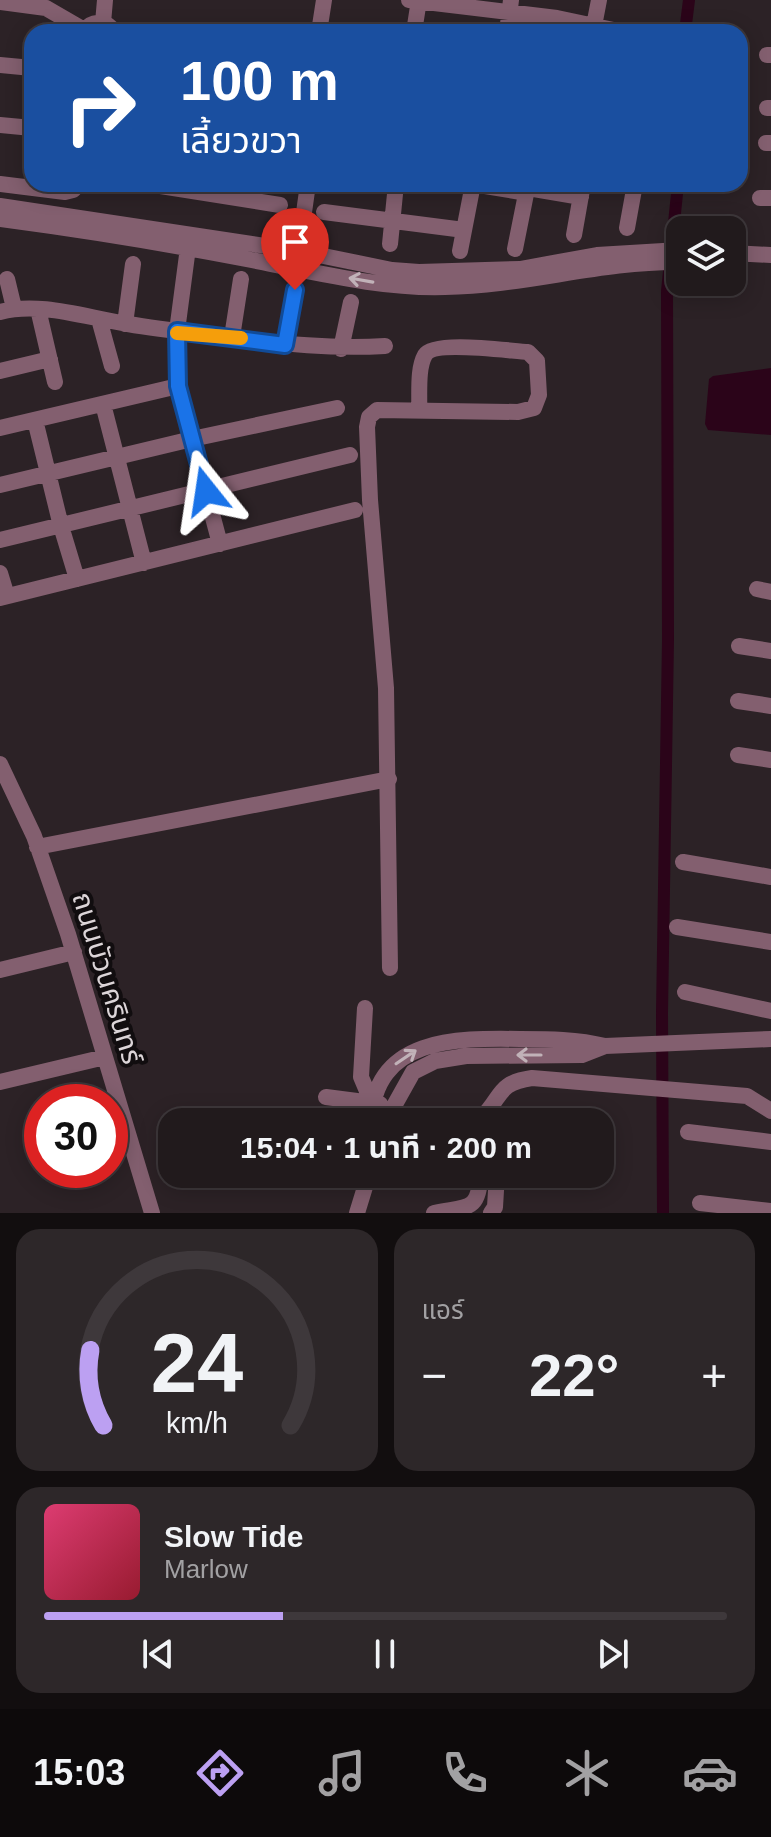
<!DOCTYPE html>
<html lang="th">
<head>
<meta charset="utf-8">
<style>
	:root { --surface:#211a1c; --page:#2d2729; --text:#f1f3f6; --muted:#a2a1a3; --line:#3e383b; --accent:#bca0f2 }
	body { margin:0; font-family:Arial,"Noto Sans Thai",sans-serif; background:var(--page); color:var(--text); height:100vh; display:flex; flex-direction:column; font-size:30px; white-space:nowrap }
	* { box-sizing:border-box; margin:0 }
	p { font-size:26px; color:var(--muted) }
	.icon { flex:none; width:44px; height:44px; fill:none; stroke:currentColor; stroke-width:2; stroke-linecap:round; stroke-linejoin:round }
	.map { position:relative; height:1213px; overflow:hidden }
	.sheet { display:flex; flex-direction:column; gap:16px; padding:16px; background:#120e0f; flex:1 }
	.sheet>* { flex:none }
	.hud { position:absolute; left:24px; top:24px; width:724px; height:168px; border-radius:24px; box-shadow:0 4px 20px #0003,0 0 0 2px var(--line); background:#1a4fa0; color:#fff; overflow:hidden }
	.controls { position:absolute; left:666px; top:216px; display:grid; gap:16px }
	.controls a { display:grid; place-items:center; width:80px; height:80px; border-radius:16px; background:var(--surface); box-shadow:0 4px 20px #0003,0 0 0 2px var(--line); font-size:40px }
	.speed { position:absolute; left:24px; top:1084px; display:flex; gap:16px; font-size:40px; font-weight:700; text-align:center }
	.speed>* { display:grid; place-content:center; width:104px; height:104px; border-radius:50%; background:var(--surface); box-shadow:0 4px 20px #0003,0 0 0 2px var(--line); line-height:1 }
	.speed .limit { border:12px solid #d22; background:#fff; color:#111 }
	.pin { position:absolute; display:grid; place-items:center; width:68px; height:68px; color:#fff; margin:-82px -34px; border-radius:50% 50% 50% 0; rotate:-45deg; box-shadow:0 0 8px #0007 }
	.pin .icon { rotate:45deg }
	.me { position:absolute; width:88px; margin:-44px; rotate:345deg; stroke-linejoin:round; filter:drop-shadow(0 0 6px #0008) }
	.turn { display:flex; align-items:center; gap:28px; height:168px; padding:0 24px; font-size:36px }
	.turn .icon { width:104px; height:104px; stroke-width:2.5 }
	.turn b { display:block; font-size:56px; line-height:68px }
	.big { font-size:60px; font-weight:700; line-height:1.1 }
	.sheet .widget { flex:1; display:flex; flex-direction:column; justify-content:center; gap:12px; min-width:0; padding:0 28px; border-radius:24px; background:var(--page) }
	.sheet .dial { align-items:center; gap:0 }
	.dial svg { height:208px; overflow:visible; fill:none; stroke:var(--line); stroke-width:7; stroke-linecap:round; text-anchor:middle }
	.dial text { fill:var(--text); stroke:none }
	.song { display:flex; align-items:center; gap:24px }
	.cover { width:96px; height:96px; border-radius:12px; background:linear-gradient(135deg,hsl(340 70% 55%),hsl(350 70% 35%)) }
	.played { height:8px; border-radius:4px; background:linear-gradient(90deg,var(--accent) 35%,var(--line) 35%) }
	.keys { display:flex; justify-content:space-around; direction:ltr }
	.heat { display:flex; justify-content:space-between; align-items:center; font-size:44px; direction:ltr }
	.sheet .tiles { flex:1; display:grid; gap:16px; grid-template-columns:1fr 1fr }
	.widget:last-child { grid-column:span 2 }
	.trip { position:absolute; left:158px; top:1108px; width:456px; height:80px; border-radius:24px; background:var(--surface); box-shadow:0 4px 20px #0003,0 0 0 2px var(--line); font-weight:700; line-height:80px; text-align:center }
	.tabs { display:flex; height:128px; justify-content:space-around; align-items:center; background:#0d0a0b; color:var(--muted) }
	.tabs .icon { width:56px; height:56px }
	.tabs .current { color:var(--accent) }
	.tabs b { font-size:36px; color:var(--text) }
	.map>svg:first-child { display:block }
	.water { fill:#2b0419 }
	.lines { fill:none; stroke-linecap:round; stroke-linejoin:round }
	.canal { stroke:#2b0419; stroke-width:12 }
	.minor { stroke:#835f6f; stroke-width:16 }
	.oneway { stroke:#c1b2b8 }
	.route-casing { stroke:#114b97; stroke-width:20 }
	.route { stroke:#1a73e8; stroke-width:14 }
	.slow { stroke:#f59e0b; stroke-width:14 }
	.labels { text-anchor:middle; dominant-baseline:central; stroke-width:8; stroke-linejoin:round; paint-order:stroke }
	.street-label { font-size:28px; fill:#dcd5d8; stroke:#110d0f }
</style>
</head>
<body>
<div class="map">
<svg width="771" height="1213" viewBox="0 0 771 1213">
	<rect width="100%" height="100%" fill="#2c2226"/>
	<path class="water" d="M 771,368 L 771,435 L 708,430 L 705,424 L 709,379 L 713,376 Z"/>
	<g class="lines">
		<path class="canal" d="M 685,32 L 689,0
			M 663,1213 L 662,1013 L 668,640 L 667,291 L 678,184"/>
		<path class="minor" d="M 409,0 L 557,18 L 623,32
			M 0,2 L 46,8 L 84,30
			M 103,23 L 105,0
			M 594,26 L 599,0
			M 83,32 C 91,20 106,19 114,32
			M 319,32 L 324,0
			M 414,32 L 419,0
			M 507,32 L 511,0
			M 767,55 L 771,55
			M 0,65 L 32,68
			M 767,108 L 771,108
			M 0,125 L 32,128
			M 766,143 L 771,143
			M 0,184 L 65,192 L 73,190 L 79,184
			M 148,184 L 280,205
			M 473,184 L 527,193
			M 528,188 L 581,197
			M 760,198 L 771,198
			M 0,206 L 299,251 L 392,270 L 419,272 L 520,269 L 597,255 L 680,250
			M 324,212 L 464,230
			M 0,219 C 83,230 164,243 246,259 C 311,271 378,289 445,287 C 524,286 601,261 680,262
			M 627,228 L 635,184
			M 574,235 L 583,184
			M 189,240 L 177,331 L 178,386 L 220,544
			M 390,244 L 396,184
			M 515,249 L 528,184
			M 460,251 L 473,184
			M 732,253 L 771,255
			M 297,262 L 308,184
			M 7,279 L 14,308
			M 38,309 L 55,382
			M 0,312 C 40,301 87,318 128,324 C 162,330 197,333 231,337 C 283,344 332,349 385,346
			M 99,319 L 112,366
			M 125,324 L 133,264
			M 232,337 L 241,279
			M 285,345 L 295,290
			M 341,349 L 351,302
			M 0,371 L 50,359
			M 103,404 L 144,563
			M 35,420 L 61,526 L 77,579
			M 0,428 L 178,386
			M 0,485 L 192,439 L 337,408
			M 0,540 L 350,455
			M 0,573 L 7,596
			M 757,589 L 771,592
			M 0,598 L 355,510
			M 739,646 L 771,651
			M 738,701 L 771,706
			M 738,755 L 771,760
			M 0,764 L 34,836 L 68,934 L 152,1213
			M 37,847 L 389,779
			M 683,862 L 771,877
			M 677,927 L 771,942
			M 390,968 L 386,688 L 370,500 L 367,427 L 369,417 L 377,410 L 518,412 L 534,408 L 539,395 L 537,361 L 528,352 C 509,351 434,340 425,355 C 417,369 420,394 419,411
			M 0,970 L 74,952
			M 685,992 L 771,1011
			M 365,1008 L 361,1077 L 372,1103
			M 0,1082 L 105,1057
			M 326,1097 L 380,1104
			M 491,1108 L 500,1117 L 500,1122
			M 371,1122 C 374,1037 456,1038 520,1039 C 549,1039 577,1039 605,1046 L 771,1039
			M 391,1122 L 394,1106 L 413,1072 L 435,1061 L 466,1056 L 582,1055 L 605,1046
			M 481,1122 L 481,1118 C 503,1097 496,1083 532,1078 L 747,1096 L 771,1111
			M 688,1132 L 771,1142
			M 700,1203 L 771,1211
			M 357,1213 L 369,1174
			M 434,1213 C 465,1206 480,1213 480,1174
			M 491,1213 L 495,1207 L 497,1174"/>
	</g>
	<defs><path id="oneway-shaft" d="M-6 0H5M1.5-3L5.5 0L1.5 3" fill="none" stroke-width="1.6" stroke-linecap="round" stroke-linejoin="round" transform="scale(2)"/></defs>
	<g class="oneway">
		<use href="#oneway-shaft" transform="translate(361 280) rotate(-170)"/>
		<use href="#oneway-shaft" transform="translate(529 1055) rotate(180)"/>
		<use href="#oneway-shaft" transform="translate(406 1057) rotate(-34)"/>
	</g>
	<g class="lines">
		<defs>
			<path id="route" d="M 206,491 L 178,386 L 177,331 L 285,345 L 295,290"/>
		</defs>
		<use href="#route" class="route-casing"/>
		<use href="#route" class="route"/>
		<path class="slow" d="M 177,333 L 241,338"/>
	</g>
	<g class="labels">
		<g class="street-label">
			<text transform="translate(107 978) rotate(73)">ถนนบัวนครินทร์</text>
		</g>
	</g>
</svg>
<div class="controls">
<a><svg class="icon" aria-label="layers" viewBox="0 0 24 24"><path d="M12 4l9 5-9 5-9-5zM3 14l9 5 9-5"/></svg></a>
</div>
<div class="speed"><div class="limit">30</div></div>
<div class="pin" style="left:295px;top:290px;background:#d93025"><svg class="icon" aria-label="arrive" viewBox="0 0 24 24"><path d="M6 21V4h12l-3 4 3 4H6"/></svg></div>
<svg class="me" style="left:206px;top:491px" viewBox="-20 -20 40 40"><path d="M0-17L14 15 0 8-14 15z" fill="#1a73e8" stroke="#fff" stroke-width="4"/></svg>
<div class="trip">15:04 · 1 นาที · 200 m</div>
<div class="hud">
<div class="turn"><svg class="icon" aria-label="right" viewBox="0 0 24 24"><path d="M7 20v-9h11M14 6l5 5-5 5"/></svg><div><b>100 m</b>เลี้ยวขวา</div></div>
</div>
</div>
<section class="sheet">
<div class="tiles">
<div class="widget dial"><svg viewBox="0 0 100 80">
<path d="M14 69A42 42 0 1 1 86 69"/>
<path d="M14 69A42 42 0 0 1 9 40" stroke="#bca0f2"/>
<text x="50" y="56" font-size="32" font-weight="700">24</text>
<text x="50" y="72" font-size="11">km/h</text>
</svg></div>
<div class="widget"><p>แอร์</p>
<div class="heat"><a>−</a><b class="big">22°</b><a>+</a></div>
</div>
<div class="widget">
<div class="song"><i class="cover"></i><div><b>Slow Tide</b><p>Marlow</p></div></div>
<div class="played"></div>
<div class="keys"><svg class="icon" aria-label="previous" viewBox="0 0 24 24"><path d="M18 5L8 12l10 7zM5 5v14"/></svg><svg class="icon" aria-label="pause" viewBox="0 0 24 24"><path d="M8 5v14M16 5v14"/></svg><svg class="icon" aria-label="next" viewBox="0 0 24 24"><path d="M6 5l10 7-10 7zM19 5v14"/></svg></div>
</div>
</div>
</section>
<nav class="tabs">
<b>15:03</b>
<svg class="icon current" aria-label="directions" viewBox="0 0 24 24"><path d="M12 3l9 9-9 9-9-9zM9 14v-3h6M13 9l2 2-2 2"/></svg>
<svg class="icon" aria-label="music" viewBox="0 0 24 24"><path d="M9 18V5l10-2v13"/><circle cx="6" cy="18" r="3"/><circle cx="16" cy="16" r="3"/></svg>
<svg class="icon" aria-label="phone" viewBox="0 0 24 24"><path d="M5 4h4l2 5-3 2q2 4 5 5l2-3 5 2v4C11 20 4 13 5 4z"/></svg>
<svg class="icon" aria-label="climate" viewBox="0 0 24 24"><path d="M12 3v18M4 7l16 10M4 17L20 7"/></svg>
<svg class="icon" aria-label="car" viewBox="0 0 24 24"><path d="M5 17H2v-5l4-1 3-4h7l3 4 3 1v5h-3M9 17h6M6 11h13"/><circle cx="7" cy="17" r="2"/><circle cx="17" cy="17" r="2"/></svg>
</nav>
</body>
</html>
